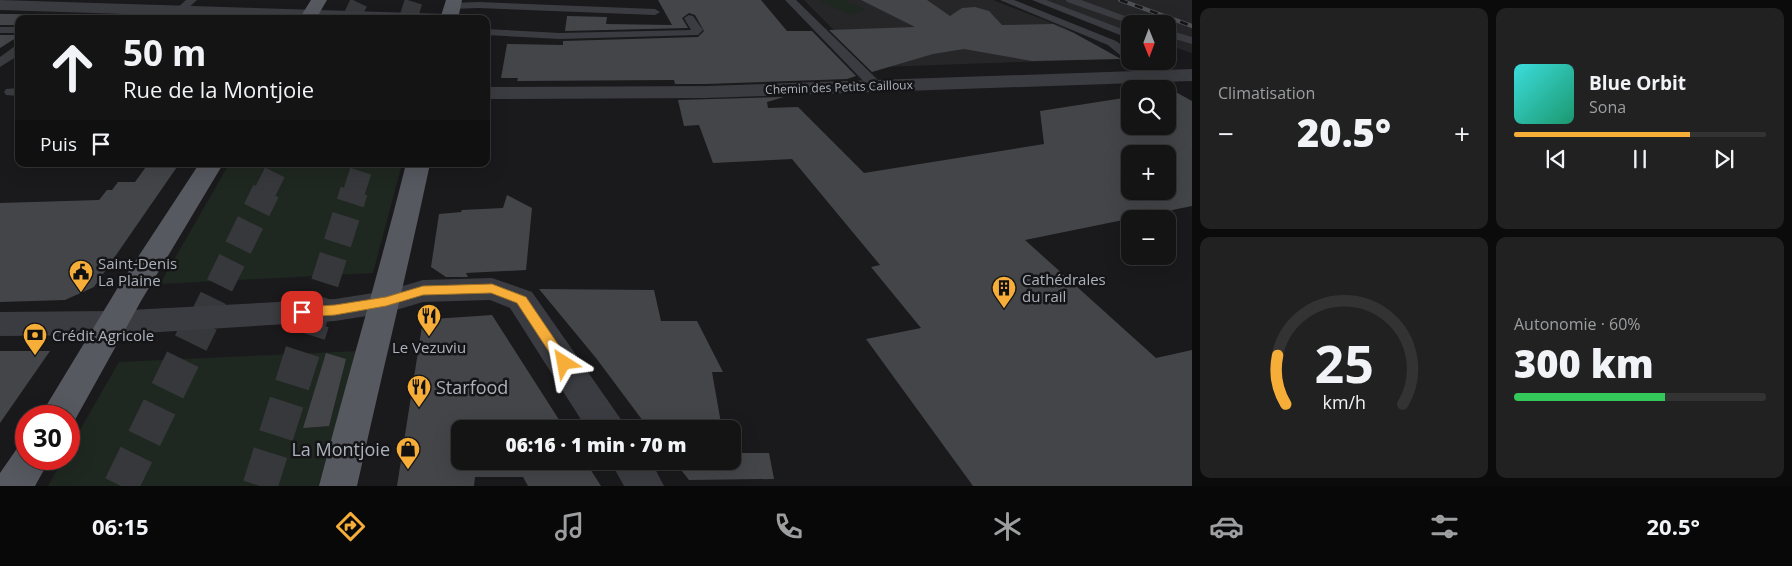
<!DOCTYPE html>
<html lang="fr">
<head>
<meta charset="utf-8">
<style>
	:root { --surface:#141415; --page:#212122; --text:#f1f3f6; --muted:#9d9ea0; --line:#333334; --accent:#f6ae39 }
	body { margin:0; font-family:"Open Sans",sans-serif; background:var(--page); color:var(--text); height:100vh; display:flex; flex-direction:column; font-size:19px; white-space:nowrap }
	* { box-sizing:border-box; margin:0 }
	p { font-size:16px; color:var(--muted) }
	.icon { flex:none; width:28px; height:28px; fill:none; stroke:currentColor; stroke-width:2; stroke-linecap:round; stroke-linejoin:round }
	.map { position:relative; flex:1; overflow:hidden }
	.sheet { display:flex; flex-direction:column; gap:8px; padding:8px; background:#0b0b0c; width:600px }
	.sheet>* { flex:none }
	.hud { position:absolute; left:15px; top:15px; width:475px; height:152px; border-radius:10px; box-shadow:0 5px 20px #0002,0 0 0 1px var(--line); background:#141415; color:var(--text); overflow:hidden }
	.needle { width:32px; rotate:179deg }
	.tools { position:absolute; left:1121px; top:15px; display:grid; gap:10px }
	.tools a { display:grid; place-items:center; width:55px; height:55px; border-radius:10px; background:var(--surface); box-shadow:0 5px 20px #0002,0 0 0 1px var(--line); font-size:25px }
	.speed { position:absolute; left:15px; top:405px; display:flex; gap:10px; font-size:25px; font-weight:700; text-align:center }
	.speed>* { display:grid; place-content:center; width:65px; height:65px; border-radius:50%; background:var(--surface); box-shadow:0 5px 20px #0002,0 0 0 1px var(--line); line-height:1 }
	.speed .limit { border:8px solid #d22; background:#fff; color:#111 }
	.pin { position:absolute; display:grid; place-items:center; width:42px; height:42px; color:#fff; margin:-21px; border-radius:10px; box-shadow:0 2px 8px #0006 }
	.me { position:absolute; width:55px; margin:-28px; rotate:326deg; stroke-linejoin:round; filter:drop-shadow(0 0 4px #0008) }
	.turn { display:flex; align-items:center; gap:18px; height:105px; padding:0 25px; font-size:22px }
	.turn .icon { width:65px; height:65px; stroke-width:2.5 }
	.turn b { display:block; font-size:35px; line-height:42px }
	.then { display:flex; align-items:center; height:48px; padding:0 25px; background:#0003; gap:10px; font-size:19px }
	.big { font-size:38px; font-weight:800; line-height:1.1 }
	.sheet .widget { flex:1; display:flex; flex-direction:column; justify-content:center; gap:8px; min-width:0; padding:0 18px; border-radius:10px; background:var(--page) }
	.sheet .dial { align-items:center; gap:0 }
	.dial svg { height:130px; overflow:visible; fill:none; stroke:var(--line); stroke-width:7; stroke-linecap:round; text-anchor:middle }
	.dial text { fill:var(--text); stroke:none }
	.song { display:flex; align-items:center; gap:15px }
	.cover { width:60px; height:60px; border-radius:8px; background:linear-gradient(135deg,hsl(180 70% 55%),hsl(160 70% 35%)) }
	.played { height:5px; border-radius:2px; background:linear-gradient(90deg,var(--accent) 70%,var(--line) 70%) }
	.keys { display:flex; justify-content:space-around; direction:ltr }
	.heat { display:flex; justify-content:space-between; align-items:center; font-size:28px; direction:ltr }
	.charge { height:8px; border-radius:4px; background:linear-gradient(90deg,#34c759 60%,var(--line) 0) }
	.sheet .tiles { flex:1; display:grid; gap:8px; grid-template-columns:repeat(2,1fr) }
	.trip { position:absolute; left:451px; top:420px; width:290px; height:50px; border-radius:10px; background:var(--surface); box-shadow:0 5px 20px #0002,0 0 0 1px var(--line); font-weight:800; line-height:50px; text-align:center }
	.tabs { display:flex; height:80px; justify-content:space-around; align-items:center; background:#080808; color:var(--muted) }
	.tabs .icon { width:35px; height:35px }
	.tabs .current { color:var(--accent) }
	.tabs b { font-size:22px; color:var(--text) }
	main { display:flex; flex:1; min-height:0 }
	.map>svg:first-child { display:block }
	.built { fill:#262629 }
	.green { fill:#1f2820 }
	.building { fill:#444549; fill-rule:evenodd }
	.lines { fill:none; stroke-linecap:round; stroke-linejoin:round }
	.highway-tunnel-far3 { stroke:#37383c; stroke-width:18; stroke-dasharray:18 9; stroke-linecap:butt }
	.highway-tunnel-far2 { stroke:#37383c; stroke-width:22; stroke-dasharray:22 11; stroke-linecap:butt }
	.highway-tunnel-far1 { stroke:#37383c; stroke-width:28; stroke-dasharray:28 14; stroke-linecap:butt }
	.highway-tunnel { stroke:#37383c; stroke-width:35; stroke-dasharray:35 18; stroke-linecap:butt }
	.lane { fill:#3b3c41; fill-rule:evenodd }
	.street { fill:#3b3c41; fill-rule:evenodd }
	.primary { fill:#575960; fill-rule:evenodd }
	.rail-casing { stroke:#4e5056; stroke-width:4 }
	.rail { stroke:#151517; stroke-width:2.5; stroke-dasharray:8; stroke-linecap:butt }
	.route { fill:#f6ae39; stroke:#a07125 }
	.labels { text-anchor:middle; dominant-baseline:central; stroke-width:5; stroke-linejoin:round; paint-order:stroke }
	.far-street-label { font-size:12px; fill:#acb2bc; stroke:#151517 }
	.poi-label { font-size:15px; fill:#acb2bc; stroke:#151517; text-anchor:start }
	.near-poi-label { font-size:18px; fill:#acb2bc; stroke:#151517; text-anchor:start }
</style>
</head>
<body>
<main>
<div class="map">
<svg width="1192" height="486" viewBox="0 0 1192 486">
	<rect width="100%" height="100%" fill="#1a1a1c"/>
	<path class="built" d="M 804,0 L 993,0 L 1065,28 L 1110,53 L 1103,59 L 882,67 L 834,30 Z
		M 1033,0 L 1192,0 L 1192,53 L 1168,45 L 1168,24 L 1130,24 L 1130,37 Z"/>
	<path class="green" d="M 823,0 L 844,0 L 867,10 L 850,15 L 819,1 Z
		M 229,164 L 402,164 L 373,273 L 160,284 Z
		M 359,351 L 324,486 L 48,486 L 63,459 L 69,459 L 69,449 L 119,362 Z"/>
	<path class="building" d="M 658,0 L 761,0 L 787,31 L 812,31 L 856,76 L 847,79 L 706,84 L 675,84 L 674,80 L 517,81 L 518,78 L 501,78 L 507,44 L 563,45 L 563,41 L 698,37 L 704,31 L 695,15 L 689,13 L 682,18 L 688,28 L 565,31 L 567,16 L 607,17 L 606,24 L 672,25 Z
		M 861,0 L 927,0 L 950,16 L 962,8 L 975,7 L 989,11 L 1002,25 L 1053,24 L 1074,33 L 1121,59 L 1032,61 L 964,49 L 933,54 L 872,72 L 829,30 L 915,27 Z
		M 0,14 L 13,14 L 52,15 L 47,19 L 19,19 L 19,25 L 0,25 Z
		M 0,35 L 19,35 L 19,36 L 0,48 Z
		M 1168,91 L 1174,91 L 1192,101 L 1192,206 L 1025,240 L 1156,358 L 1192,350 L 1192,486 L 973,486 L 866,339 L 921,328 L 871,267 L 880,265 L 792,159 L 713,163 L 699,125 L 684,126 L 678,100 L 784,97 L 767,102 L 768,108 L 798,107 L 864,173 L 1044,144 L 1040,111 L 1130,97 L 1130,126 L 1168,126 ZM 1130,154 L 1168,154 L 1168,191 L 1130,191 Z
		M 148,164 L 179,164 L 94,287 L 65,300 L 0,302 L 0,203 L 99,200 L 107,190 L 112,190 L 118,182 L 135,182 Z
		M 507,195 L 532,208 L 526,270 L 466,273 L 468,277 L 446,277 L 431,267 L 439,214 L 461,212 L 462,210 L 503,208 Z
		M 539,289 L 654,290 L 661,321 L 697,321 L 723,372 L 712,372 L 722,429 L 649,429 L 596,358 Z
		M 492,315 L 565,429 L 460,429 L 460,461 L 585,461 L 601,486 L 528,486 L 523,477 L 475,477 L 474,486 L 397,486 L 422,326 L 433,319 Z
		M 0,351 L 50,351 L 0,423 Z
		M 326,353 L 346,359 L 329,426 L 303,428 Z
		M 732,453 L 769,453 L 774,479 L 689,480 L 674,461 L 732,461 Z"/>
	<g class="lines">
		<path class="highway-tunnel-far3" d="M 351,19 L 360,0
			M 408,19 L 414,0"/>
		<path class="highway-tunnel-far2" d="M 265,192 L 279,164
			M 354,192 L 363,164"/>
		<path class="highway-tunnel-far1" d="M 201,323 L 266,191
			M 312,323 L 354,191"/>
		<path class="highway-tunnel" d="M 121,486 L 201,322
			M 260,486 L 312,322"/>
		<path class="lane" d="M 186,0 L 197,0 L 184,12 L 176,12 L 175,10 Z
			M 785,0 L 796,0 L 881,83 L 882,86 L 881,89 L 871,89 Z
			M 1000,0 L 1014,0 L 1116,41 L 1130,51 L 1130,61 L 1126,60 L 1108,45 Z
			M 1032,0 L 1046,0 L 1130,32 L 1130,39 Z
			M 1066,0 L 1081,0 L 1147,24 L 1130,24 L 1067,2 Z
			M 478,2 L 655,9 L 660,12 L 655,15 L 478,8 L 452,9 L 447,6 L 452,3 Z
			M 689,15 L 693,16 L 703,30 L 698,35 L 560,39 L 486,35 L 486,29 L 560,33 L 691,30 L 684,18 Z
			M 0,27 L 19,27 L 19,33 L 0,33 Z
			M 1168,30 L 1192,37 L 1192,44 L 1168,37 Z
			M 15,46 L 19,46 L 19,55 L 0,67 L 0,57 Z
			M 1130,61 L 1144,61 L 1162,77 L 1160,80 L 1152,80 Z
			M 19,88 L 19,96 L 6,95 L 4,92 L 6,89 Z"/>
		<path class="street" d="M 0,0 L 447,14 L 453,15 L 455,19 L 277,19 L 0,10 Z
			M 1192,69 L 1192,81 L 706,98 L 486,99 L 486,87 L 706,86 Z
			M 492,278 L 532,292 L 620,418 L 625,429 L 587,429 L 510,308 L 490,300 L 423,302 L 386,313 L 335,321 L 112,335 L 0,336 L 0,312 L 112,311 L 335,299 L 386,291 L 423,280 Z
			M 610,461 L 651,461 L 664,486 L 624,486 Z"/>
		<path class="primary" d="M 311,0 L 327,0 L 316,19 L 299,19 Z
			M 446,0 L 462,0 L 458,19 L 440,19 Z
			M 199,164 L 223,164 L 141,301 L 71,427 L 69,427 L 69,416 L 40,416 L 117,289 Z
			M 406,164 L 430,164 C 407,272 381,378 357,486 L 319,486 C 347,378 379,272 406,164 Z
			M 26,444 L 26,459 L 50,459 L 35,486 L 0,486 L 0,473 L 18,447 Z"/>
		<defs>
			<path id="rail" d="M 1120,0 L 1192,26"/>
		</defs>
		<use href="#rail" class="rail-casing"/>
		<use href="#rail" class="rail"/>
	</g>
	<path class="route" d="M 492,284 L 526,297 L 568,359 L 570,363 L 568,367 L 564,369 L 559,367 L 517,303 L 491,293 L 423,295 L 386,306 L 335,315 L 302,317 L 298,315 L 296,312 L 298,309 L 302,307 L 335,305 L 386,297 L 423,286 Z"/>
	<defs>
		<symbol id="civic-pin" viewBox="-11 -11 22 30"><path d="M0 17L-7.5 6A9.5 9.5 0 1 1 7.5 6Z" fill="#f6ae39" stroke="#151517"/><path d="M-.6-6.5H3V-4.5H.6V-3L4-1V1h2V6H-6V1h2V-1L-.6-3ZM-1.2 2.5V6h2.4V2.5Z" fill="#111"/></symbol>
		<symbol id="building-pin" viewBox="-11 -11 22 30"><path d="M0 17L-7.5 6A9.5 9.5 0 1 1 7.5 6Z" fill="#f6ae39" stroke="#151517"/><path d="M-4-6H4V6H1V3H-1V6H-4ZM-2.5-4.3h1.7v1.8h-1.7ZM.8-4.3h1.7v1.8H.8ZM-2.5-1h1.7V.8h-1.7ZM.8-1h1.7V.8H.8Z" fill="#111"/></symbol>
		<symbol id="restaurant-pin" viewBox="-11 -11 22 30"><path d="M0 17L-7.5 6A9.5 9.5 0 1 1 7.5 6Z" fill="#f6ae39" stroke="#151517"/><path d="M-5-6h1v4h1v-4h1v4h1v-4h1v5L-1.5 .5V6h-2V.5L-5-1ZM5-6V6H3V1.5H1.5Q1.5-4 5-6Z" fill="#111"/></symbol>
		<symbol id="bank-pin" viewBox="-11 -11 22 30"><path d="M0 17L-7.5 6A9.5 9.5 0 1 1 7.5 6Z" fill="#f6ae39" stroke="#151517"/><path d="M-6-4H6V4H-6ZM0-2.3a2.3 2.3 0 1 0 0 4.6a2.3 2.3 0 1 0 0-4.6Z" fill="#111"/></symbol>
		<symbol id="shop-pin" viewBox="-11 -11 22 30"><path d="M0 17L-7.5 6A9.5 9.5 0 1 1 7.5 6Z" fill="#f6ae39" stroke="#151517"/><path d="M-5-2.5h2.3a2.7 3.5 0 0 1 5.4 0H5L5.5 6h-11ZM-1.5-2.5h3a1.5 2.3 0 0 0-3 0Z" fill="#111"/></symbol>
	</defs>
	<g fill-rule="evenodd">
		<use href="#civic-pin" x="67" y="258" width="28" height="38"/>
		<use href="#building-pin" x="990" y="274" width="28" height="38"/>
		<use href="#restaurant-pin" x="415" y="302" width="28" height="38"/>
		<use href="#bank-pin" x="21" y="321" width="28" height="38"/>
		<use href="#restaurant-pin" x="405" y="373" width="28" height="38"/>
		<use href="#shop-pin" x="394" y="435" width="28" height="38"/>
	</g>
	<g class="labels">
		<g class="far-street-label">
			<text transform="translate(839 87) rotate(-2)">Chemin des Petits Cailloux</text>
		</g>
		<g class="poi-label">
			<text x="98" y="263">Saint-Denis<tspan x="98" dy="17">La Plaine</tspan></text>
			<text x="1022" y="279">Cathédrales<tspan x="1022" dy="17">du rail</tspan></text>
			<text x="52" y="335">Crédit Agricole</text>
			<text x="429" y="347" text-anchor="middle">Le Vezuviu</text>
		</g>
		<g class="near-poi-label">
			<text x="436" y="387">Starfood</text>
			<text x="390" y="449" text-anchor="end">La Montjoie</text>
		</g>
	</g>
</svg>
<div class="tools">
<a><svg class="needle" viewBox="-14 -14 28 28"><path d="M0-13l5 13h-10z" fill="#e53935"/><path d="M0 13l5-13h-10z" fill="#9d9ea0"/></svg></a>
<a><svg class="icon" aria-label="search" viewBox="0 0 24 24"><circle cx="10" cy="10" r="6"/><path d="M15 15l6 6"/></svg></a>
<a>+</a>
<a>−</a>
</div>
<div class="speed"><div class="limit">30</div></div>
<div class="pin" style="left:302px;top:312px;background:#d93025"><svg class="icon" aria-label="arrive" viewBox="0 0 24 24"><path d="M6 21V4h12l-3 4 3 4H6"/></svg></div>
<svg class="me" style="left:564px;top:363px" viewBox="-20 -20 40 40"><path d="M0-17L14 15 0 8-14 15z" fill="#f6ae39" stroke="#fff" stroke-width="4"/></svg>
<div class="trip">06:16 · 1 min · 70 m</div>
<div class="hud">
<div class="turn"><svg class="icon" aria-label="ahead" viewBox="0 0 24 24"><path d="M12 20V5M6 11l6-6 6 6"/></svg><div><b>50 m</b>Rue de la Montjoie</div></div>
<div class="then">Puis<svg class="icon" aria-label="arrive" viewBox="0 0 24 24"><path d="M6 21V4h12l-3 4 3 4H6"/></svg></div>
</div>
</div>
<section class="sheet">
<div class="tiles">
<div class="widget"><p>Climatisation</p>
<div class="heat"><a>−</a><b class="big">20.5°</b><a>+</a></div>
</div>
<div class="widget">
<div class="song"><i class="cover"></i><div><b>Blue Orbit</b><p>Sona</p></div></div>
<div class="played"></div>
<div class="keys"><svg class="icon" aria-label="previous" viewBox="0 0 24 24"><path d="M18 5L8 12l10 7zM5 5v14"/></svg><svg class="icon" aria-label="pause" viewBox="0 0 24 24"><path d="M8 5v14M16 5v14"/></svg><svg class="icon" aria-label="next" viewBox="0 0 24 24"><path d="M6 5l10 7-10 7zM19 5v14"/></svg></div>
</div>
<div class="widget dial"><svg viewBox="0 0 100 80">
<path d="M14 69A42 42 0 1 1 86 69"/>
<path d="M14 69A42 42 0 0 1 9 39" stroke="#f6ae39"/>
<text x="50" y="56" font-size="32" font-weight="700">25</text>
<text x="50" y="72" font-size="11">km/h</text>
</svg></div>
<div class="widget"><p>Autonomie · 60%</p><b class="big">300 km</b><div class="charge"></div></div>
</div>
</section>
</main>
<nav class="tabs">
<b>06:15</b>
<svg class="icon current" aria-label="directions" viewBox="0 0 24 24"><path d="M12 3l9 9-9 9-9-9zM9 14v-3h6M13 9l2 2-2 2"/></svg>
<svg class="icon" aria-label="music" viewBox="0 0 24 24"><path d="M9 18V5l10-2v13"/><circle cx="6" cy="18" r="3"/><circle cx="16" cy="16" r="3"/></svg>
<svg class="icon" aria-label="phone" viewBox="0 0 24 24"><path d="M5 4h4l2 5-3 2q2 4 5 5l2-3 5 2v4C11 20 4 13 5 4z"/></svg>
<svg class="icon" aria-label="climate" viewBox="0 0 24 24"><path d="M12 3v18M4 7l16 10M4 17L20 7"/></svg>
<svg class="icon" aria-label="car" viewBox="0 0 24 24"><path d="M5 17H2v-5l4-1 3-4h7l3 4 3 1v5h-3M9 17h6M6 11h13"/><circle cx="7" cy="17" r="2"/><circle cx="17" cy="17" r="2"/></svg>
<svg class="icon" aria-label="filters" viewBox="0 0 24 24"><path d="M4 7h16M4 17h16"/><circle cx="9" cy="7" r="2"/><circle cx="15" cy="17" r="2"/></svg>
<b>20.5°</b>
</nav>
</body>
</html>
